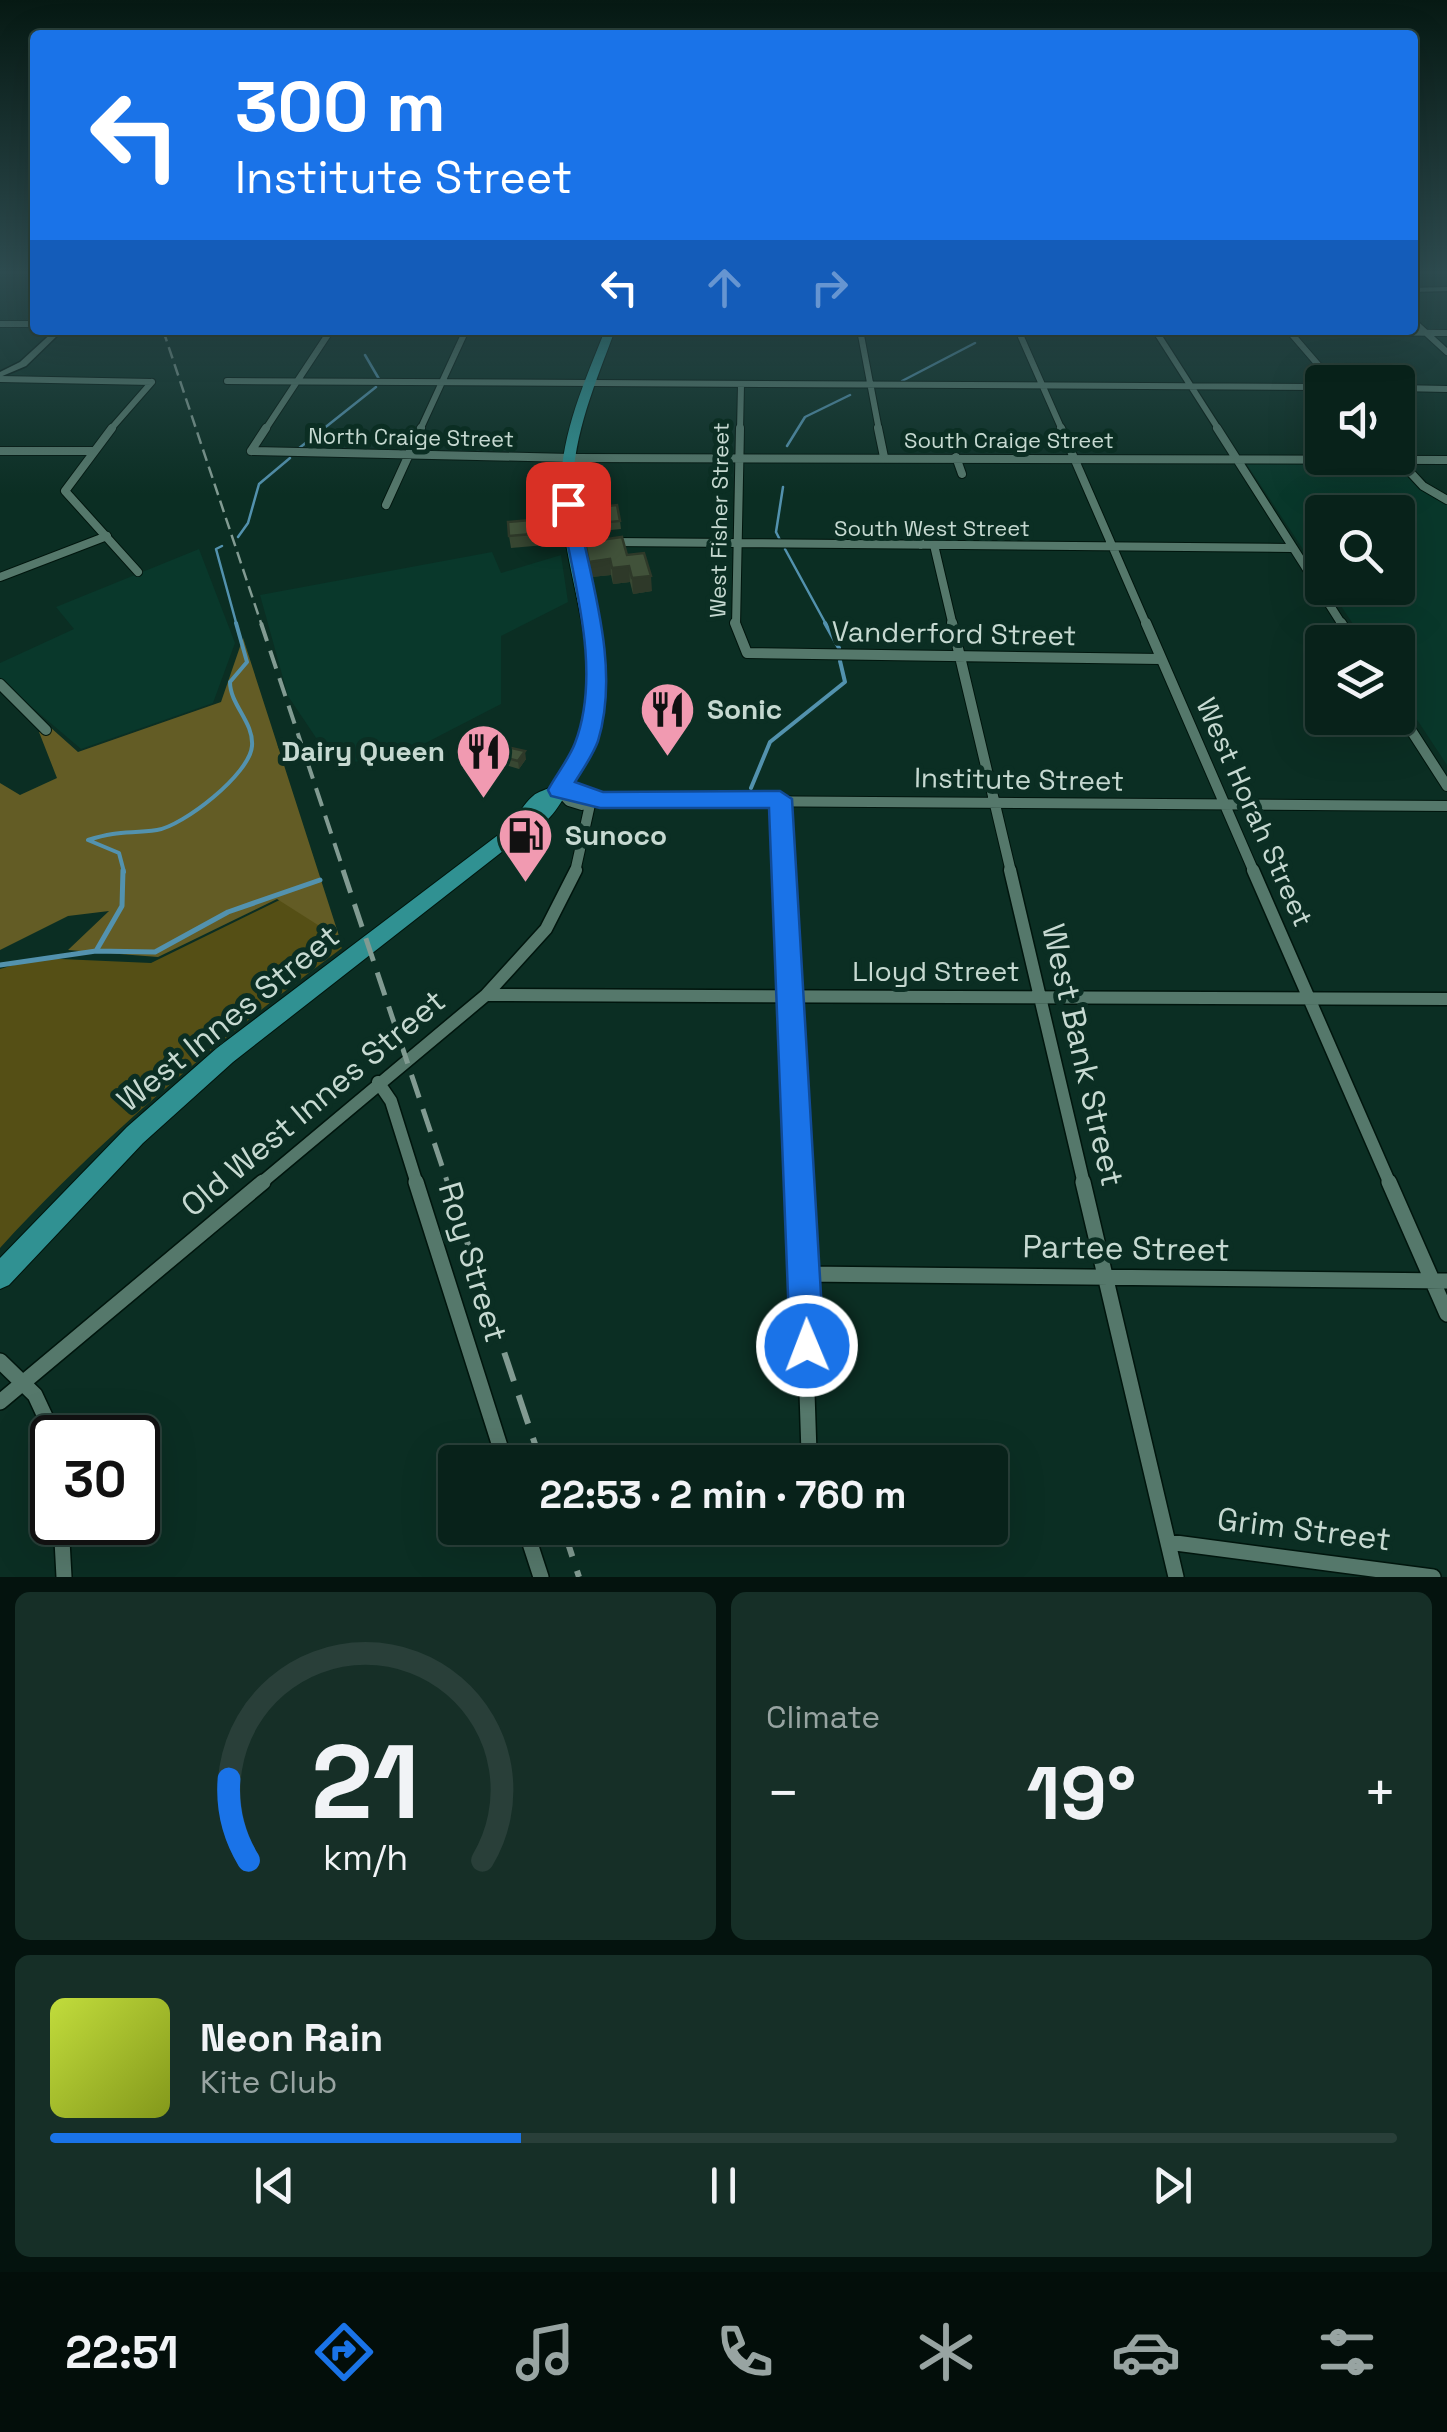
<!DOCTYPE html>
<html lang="en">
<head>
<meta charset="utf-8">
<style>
	:root { --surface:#08221a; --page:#162f27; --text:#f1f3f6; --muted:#98a4a2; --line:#293f39; --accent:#1a73e8 }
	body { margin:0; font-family:"Space Grotesk",sans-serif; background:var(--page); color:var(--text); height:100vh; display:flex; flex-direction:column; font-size:38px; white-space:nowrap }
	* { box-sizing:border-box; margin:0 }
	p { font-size:32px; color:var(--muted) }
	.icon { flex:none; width:55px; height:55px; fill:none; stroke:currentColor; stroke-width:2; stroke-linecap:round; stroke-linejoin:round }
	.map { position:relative; height:1577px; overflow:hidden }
	.panel { display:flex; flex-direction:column; gap:15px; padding:15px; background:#04130e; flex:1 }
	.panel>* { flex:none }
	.top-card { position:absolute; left:30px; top:30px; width:1388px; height:305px; border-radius:10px; box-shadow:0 10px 40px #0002,0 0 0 2px var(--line); background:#1a73e8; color:#fff; overflow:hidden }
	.fabs { position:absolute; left:1305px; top:365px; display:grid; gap:20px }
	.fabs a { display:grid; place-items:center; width:110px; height:110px; border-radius:10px; background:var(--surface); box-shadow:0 10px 40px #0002,0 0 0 2px var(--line); font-size:50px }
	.speed { position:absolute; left:30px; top:1415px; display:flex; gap:20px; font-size:50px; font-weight:700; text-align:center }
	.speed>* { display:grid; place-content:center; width:130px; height:130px; border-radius:50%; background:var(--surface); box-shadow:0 10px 40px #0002,0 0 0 2px var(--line); line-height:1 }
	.speed .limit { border:5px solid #111; border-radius:15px; background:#fff; color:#111 }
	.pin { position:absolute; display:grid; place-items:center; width:85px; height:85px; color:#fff; margin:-42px; border-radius:20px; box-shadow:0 5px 15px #0006 }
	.me { position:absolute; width:110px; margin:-55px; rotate:359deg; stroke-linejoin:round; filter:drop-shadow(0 0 8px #0008) }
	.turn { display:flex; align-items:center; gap:35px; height:210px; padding:0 40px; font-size:45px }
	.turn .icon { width:130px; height:130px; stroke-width:2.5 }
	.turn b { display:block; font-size:70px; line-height:85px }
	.lanes { display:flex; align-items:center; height:95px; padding:0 40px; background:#0003; justify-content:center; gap:50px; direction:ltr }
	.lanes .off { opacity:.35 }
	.big { font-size:75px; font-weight:800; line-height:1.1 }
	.panel .card { flex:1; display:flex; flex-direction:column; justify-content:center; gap:15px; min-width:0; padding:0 35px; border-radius:15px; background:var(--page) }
	.panel .dial { align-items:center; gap:0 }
	.dial svg { height:260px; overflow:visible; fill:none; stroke:var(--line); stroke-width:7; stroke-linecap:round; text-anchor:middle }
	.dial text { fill:var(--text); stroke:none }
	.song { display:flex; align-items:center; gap:30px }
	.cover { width:120px; height:120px; border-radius:15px; background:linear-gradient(135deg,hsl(70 70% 55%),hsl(70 70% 35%)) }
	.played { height:10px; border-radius:5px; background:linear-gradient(90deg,var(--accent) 35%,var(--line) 35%) }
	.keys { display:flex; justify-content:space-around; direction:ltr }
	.heat { display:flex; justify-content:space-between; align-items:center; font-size:55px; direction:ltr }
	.panel .tiles { flex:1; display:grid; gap:15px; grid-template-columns:1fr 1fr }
	.card:last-child { grid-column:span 2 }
	.trip { position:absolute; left:438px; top:1445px; width:570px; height:100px; border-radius:10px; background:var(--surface); box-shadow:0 10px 40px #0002,0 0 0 2px var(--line); font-weight:800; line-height:100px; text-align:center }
	.dock { display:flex; height:160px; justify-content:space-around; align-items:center; background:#030e0a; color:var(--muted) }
	.dock .icon { width:70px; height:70px }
	.dock .on { color:var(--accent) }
	.dock b { font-size:45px; color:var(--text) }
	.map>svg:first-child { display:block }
	.built { fill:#09382b }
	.green { fill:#554f15 }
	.forest { fill:#635c25 }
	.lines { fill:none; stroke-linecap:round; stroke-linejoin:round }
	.stream-far2 { stroke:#5392ae; stroke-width:2.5 }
	.stream-far1 { stroke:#5392ae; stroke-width:4 }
	.stream { stroke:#5392ae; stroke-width:5 }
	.minor-far4-casing { stroke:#00150d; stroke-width:8 }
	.minor-far3-casing { stroke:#00150d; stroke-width:10 }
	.minor-far2-casing { stroke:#00150d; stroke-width:12 }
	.minor-far1-casing { stroke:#00150d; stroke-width:15 }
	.minor-casing { stroke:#00150d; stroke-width:18 }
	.tertiary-casing { stroke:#00150d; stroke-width:3 }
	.primary-casing { stroke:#00150d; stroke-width:2 }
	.minor-far4 { stroke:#55786b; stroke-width:6 }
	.minor-far3 { stroke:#55786b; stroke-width:8 }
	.minor-far2 { stroke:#55786b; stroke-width:10 }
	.minor-far1 { stroke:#55786b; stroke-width:12 }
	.minor { stroke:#55786b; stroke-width:15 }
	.tertiary { fill:#55786b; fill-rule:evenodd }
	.primary { fill:#309192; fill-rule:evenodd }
	.rail-far3 { stroke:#829b92; stroke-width:2.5; stroke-dasharray:12 6; stroke-linecap:butt }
	.rail-far2 { stroke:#829b92; stroke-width:4; stroke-dasharray:19 10; stroke-linecap:butt }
	.rail-far1 { stroke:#829b92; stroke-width:5; stroke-dasharray:24 12; stroke-linecap:butt }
	.rail { stroke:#829b92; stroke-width:6; stroke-dasharray:30 15; stroke-linecap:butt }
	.wall { fill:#384732 }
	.shaded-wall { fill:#2e3929 }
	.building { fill:#41523a; stroke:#2e3929; stroke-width:2.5 }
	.route { fill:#1a73e8; stroke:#114b97; stroke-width:2.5 }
	.labels { text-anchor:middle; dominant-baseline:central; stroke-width:10; stroke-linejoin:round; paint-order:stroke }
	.far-street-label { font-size:22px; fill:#c6d9d1; stroke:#0b2e23 }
	.street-label { font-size:28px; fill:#c6d9d1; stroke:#0b2e23 }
	.poi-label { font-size:28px; font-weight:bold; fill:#c6d9d1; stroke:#0b2e23; text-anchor:start }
	.near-street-label { font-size:32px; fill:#c6d9d1; stroke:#0b2e23 }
</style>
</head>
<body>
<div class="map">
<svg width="1447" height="1577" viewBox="0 0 1447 1577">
	<rect width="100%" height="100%" fill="#0b2e23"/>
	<path class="built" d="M 1246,463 L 1393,463 L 1422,490 L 1447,505 L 1447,765 L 1398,691 L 1398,642 L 1365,642 L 1329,588 L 1398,588 L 1398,512 L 1322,512 L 1322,578 Z
		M 199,549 L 235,643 L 213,703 L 81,749 L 0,680 L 0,663 L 74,629 L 56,607 Z
		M 492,552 L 501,573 L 561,555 L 568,602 L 501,636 L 501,704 L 412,750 L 335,766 L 288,696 L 260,595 Z"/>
	<path class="green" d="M 296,892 L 342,948 C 220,1039 103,1135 0,1248 L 0,969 L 38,958 L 151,963 Z"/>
	<path class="forest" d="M 243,638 L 340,939 L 277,899 L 158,957 L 68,950 L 109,911 L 68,916 L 0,950 L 0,783 L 20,795 L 57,778 L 39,732 L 50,727 L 78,752 L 221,702 Z"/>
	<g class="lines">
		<path class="stream-far2" d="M 365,355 L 379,379
			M 902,381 L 975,343
			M 787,446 L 805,417 L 850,395
			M 298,449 L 376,387
			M 238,537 L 248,523 L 259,484 L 290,458
			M 780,540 L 776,532 L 783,487
			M 222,546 L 216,549 L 237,626
			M 785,549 L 827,626"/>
		<path class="stream-far1" d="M 825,623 L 839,648
			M 751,788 L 770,742 L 845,682 L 840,661
			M 124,872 L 119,853 L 88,840 C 119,830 128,834 157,830 C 183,826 250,774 252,746 C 254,722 230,705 230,682 L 247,662 L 236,623"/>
		<path class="stream" d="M 96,951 L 122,906 L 123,870
			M 0,965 L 96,951 L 155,952 L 228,912 L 320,880"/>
		<defs>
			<path id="minor-far4" d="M 1412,320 L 1447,352
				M 0,324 L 35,324
				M 860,330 L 879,430
				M 1018,330 L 1062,430
				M 1155,330 L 1219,430
				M 1202,330 L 1447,333
				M 1289,331 L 1333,382
				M 0,379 L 152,382
				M 227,381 L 1322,387
				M 1398,388 L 1447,389
				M 110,430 L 152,382
				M 265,430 L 331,330
				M 420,430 L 466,330
				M 740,430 L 741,385"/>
			<path id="minor-far3" d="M 112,428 L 65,491 L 138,572
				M 878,428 L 884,457
				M 1061,428 L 1147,626
				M 1217,428 L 1343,626
				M 0,451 L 92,451
				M 251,451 L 571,458 L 1447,460
				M 251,451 L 266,428
				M 956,457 L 962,474
				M 1397,458 L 1423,486 L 1447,500
				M 386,505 L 421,428
				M 916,525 L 921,545
				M 613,542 L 1292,548
				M 934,545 L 953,626
				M 0,577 L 107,536
				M 736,626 L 740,428"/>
			<path id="minor-far2" d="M 735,623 L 747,653 L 1161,659
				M 952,623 L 1011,872
				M 1146,623 L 1254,872
				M 1341,623 L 1353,642
				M 0,684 L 46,730
				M 1398,710 L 1447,786
				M 559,790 L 569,801 L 582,805 L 591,800 L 1447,806
				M 559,790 L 574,790 L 591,800
				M 781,799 L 785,872
				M 575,872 L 591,800"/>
			<path id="minor-far1" d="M 785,870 L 800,1184
				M 1010,870 L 1084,1184
				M 1253,870 L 1390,1184
				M 486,995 L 1447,999
				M 378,1082 L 391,1101 L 417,1184
				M 260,1184 L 486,995 L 546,929 L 576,870"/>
			<path id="minor" d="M 416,1182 L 505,1462
				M 800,1182 L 809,1453
				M 1083,1182 L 1176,1577
				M 1389,1182 L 1447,1314
				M 805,1274 L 1447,1281
				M 0,1361 L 35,1395 L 55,1438
				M 0,1402 L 263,1182
				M 61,1522 L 64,1577
				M 525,1528 L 541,1577
				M 1168,1542 L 1433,1577"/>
			<path id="tertiary" d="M 1447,287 L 1447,291 L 1412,292 L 1412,288 Z
				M 55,330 L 63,330 L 26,366 L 0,377 L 0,372 L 20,362 Z"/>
			<path id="primary" d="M 605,330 L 615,330 C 596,382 572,436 573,492 C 576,575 624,660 595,741 C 590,756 581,769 573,782 C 559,806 550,825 522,836 L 233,1062 L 143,1143 L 9,1285 L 0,1289 L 0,1258 L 127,1127 L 217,1048 L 510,826 C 517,817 524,803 533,796 C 538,791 547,790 553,786 C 564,776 575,753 579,740 C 607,657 561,574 561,491 C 560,435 585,381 605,330 Z"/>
		</defs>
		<use href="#minor-far4" class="minor-far4-casing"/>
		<use href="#minor-far3" class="minor-far3-casing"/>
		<use href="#minor-far2" class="minor-far2-casing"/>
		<use href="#minor-far1" class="minor-far1-casing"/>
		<use href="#minor" class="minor-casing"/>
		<use href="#tertiary" class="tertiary-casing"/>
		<use href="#primary" class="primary-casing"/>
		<use href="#minor-far4" class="minor-far4"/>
		<use href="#minor-far3" class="minor-far3"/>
		<use href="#minor-far2" class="minor-far2"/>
		<use href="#minor-far1" class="minor-far1"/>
		<use href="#minor" class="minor"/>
		<use href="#tertiary" class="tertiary"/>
		<use href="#primary" class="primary"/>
		<path class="rail-far3" d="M 163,330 L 262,626"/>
		<path class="rail-far2" d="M 261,623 L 344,872"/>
		<path class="rail-far1" d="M 343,870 L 448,1184"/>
		<path class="rail" d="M 447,1182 L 541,1462
			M 563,1528 L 579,1577"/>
	</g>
	<path class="wall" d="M 598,507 L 620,521 L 621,529 L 601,531 Z
		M 542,519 L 545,545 L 511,548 L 509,536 Z
		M 585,542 L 627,555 L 652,591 L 633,594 L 630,582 L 613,584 L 611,575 L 591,577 Z
		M 500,756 L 526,759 L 519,769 L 502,764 Z"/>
	<path class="shaded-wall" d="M 610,559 L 611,575 L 591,577 L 589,562 Z
		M 629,566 L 630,582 L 613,584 L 612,568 Z
		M 651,576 L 652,591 L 633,594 L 632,578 Z
		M 525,751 L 526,759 L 519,769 L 518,761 Z"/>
	<path class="building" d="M 617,505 L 620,521 L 600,523 L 598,507 Z
		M 542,519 L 544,533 L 509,536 L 508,522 Z
		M 622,537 L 627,555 L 644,553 L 651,576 L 632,578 L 629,566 L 612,568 L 610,559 L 589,562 L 585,542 Z
		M 507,747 L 525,751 L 518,761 L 500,756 Z"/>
	<linearGradient id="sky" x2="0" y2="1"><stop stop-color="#061913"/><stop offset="0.55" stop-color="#2e4c50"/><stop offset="1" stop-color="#2e4c50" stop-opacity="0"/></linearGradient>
	<rect width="1447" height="495" fill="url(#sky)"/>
	<path class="route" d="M 568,499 L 576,504 C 590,579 621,666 598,741 C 593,755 583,769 575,782 L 603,792 L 780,791 L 792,799 L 824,1346 L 819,1358 L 807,1363 L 795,1358 L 790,1346 L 769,808 L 600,808 L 551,796 L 548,790 C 556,775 569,759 575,743 C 603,670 572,577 560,504 Z"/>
	<defs>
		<symbol id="restaurant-pin" viewBox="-11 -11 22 30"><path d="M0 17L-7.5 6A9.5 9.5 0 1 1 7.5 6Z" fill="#f19ab1" stroke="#0b2e23"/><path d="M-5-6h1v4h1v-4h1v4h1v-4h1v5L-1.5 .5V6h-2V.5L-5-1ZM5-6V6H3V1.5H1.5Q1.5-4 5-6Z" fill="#111"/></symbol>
		<symbol id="fuel-pin" viewBox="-11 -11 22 30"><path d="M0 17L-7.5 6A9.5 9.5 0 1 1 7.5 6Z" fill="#f19ab1" stroke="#0b2e23"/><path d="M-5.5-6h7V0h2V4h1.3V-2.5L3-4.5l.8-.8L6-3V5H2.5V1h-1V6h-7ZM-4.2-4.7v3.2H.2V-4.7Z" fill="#111"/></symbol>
	</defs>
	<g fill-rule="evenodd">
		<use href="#restaurant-pin" x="636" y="678" width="63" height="86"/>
		<use href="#restaurant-pin" x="452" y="720" width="63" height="86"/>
		<use href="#fuel-pin" x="494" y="804" width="63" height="86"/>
	</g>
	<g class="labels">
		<g class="far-street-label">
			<text transform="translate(411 437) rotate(1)">North Craige Street</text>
			<text x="1009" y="440">South Craige Street</text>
			<text transform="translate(719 520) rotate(-89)">West Fisher Street</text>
			<text x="932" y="528">South West Street</text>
		</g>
		<g class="street-label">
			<text transform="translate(954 633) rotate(1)">Vanderford Street</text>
			<text transform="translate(1019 779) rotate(1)">Institute Street</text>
			<text transform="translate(1255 812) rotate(66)">West Horah Street</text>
			<text x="936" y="971">Lloyd Street</text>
		</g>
		<g class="poi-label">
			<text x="707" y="709">Sonic</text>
			<text x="445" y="751" text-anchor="end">Dairy Queen</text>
			<text x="565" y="835">Sunoco</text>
		</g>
		<g class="near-street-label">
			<text transform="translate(228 1018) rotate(-39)">West Innes Street</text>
			<text transform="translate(1083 1055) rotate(77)">West Bank Street</text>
			<text transform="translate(313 1103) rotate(-40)">Old West Innes Street</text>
			<text transform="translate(1126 1248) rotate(1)">Partee Street</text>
			<text transform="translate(473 1262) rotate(73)">Roy Street</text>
			<text transform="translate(1304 1529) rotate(7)">Grim Street</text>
		</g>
	</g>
</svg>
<div class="fabs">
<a><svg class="icon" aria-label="sound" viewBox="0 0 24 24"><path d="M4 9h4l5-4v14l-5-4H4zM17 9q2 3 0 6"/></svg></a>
<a><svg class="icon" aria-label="search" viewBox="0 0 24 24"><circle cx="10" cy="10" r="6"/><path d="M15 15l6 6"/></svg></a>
<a><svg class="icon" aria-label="layers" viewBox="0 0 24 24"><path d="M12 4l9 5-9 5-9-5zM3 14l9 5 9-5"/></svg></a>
</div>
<div class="speed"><div class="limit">30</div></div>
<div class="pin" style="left:568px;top:504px;background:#d93025"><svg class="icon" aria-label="arrive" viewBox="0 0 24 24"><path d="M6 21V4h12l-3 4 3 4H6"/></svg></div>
<svg class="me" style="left:807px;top:1346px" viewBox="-20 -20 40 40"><circle r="17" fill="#1a73e8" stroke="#fff" stroke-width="3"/><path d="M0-11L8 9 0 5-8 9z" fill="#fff"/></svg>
<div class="trip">22:53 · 2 min · 760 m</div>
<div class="top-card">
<div class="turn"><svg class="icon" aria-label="left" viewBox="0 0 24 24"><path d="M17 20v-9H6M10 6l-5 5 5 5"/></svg><div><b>300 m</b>Institute Street</div></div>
<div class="lanes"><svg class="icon" aria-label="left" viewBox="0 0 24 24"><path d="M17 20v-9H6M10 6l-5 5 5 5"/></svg><svg class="icon off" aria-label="ahead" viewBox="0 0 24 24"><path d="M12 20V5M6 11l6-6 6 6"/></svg><svg class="icon off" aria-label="right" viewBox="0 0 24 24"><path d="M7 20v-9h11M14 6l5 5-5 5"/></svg></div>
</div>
</div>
<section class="panel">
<div class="tiles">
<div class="card dial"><svg viewBox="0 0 100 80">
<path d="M14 69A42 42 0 1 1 86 69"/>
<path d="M14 69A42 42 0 0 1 8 44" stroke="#1a73e8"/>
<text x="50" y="56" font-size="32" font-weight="700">21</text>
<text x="50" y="72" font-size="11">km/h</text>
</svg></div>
<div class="card"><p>Climate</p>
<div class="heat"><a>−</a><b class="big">19°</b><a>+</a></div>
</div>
<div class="card">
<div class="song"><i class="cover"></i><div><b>Neon Rain</b><p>Kite Club</p></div></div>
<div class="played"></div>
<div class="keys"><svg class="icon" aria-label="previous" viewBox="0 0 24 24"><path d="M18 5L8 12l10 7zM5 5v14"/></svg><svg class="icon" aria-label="pause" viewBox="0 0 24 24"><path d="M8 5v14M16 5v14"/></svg><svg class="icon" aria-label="next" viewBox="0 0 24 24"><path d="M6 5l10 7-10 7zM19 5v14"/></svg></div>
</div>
</div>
</section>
<nav class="dock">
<b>22:51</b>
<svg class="icon on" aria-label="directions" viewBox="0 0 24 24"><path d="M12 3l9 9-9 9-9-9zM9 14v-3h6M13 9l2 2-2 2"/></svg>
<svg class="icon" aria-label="music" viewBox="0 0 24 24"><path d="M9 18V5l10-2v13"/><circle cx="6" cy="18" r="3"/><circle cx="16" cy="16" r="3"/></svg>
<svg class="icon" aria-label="phone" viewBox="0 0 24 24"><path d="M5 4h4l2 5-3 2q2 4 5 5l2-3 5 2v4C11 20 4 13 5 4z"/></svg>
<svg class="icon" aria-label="climate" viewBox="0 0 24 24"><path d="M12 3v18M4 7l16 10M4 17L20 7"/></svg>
<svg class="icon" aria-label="car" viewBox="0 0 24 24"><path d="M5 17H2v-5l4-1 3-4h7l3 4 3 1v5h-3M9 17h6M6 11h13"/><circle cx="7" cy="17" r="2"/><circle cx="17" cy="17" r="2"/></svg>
<svg class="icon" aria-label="filters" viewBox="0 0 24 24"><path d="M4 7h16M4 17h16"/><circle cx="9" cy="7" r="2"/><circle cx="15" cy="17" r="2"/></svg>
</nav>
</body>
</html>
